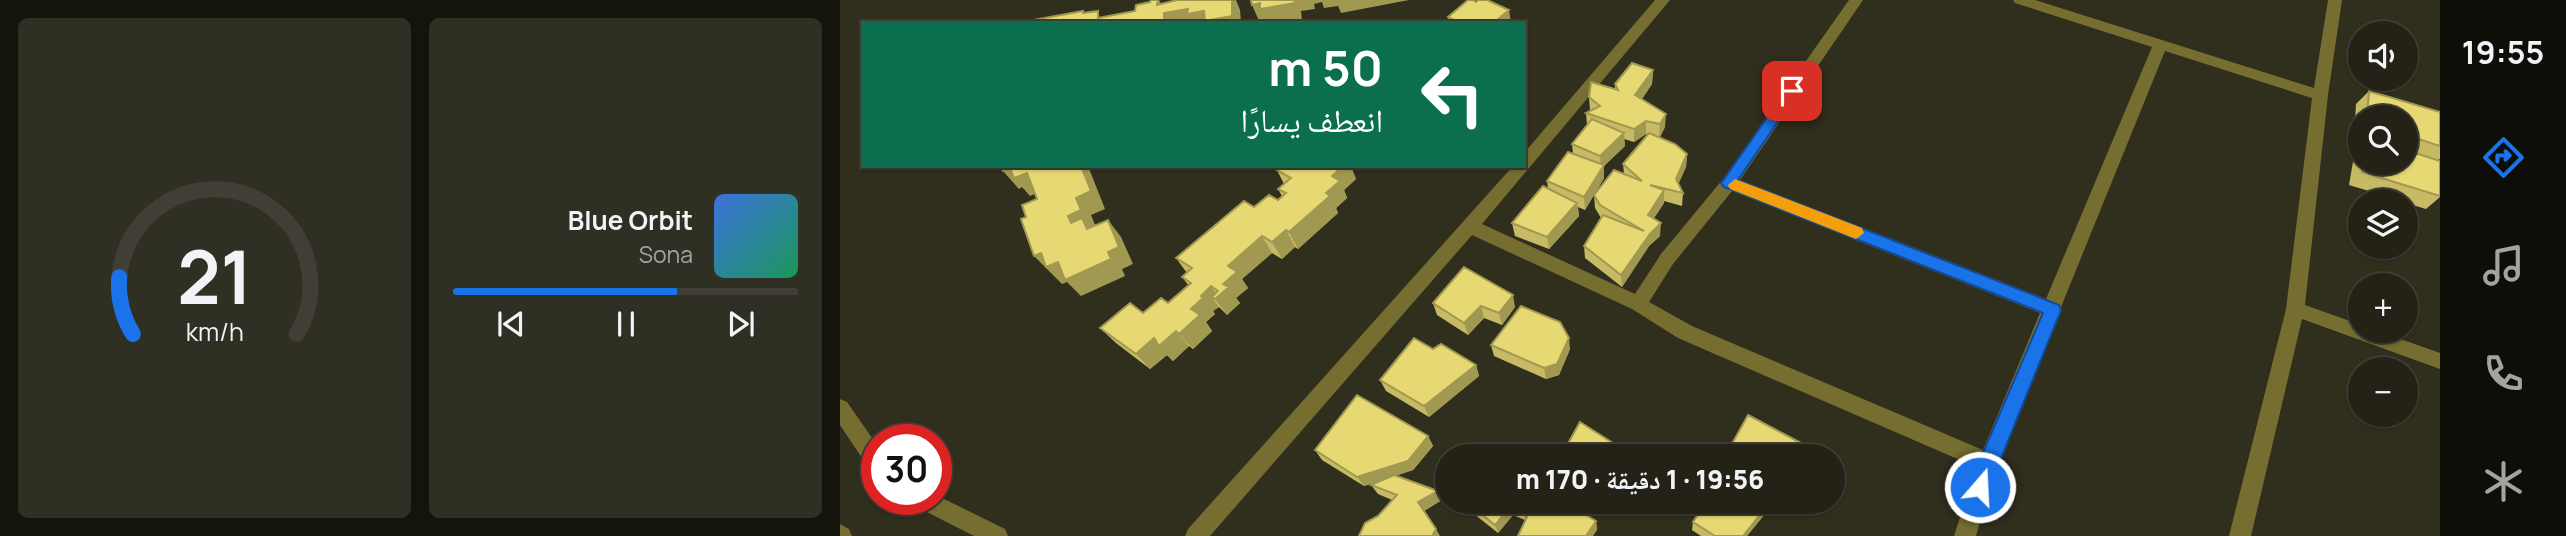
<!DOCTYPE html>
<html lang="ar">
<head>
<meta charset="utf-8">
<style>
	:root { --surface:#242216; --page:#302f23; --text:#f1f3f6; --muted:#a3a4a1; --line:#413f35; --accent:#1a73e8 }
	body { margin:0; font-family:Manrope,"Noto Naskh Arabic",sans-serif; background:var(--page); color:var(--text); direction:rtl; height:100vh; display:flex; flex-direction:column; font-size:26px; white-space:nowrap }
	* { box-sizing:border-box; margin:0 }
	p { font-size:23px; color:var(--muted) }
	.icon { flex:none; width:38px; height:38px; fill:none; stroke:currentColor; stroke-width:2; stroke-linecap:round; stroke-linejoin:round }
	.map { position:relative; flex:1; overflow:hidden; direction:ltr }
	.drawer { display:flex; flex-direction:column; gap:18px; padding:18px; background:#14130c; width:840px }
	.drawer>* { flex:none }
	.top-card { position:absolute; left:21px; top:21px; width:665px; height:147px; border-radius:0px; box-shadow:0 2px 5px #0004,0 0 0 2px var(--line); direction:rtl; background:#0b6e4f; color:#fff; overflow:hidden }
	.controls { position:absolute; left:1508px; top:21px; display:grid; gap:14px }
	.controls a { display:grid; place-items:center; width:70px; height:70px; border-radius:50%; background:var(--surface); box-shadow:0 2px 5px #0004,0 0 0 2px var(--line); font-size:35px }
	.speed { position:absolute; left:21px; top:424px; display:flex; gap:14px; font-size:35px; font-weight:700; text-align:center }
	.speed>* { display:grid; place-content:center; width:91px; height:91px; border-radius:50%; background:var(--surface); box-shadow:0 2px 5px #0004,0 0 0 2px var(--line); line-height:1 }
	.speed .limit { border:10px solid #d22; background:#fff; color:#111 }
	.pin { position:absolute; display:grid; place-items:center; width:60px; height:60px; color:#fff; margin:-30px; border-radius:14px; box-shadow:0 4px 10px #0006 }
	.me { position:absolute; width:77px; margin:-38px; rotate:19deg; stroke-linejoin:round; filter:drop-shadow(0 0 5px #0008) }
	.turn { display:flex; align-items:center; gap:24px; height:147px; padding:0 28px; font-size:32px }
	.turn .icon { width:91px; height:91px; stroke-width:2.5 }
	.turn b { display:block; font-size:49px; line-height:60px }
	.drawer .tile { flex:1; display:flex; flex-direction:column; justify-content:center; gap:10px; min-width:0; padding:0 24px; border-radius:10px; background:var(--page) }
	.drawer .dial { align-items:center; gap:0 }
	.dial svg { height:182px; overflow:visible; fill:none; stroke:var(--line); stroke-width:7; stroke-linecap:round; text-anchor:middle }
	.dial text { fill:var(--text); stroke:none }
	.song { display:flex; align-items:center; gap:21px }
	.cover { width:84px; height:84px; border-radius:10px; background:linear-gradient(135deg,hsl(220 70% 55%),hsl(150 70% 35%)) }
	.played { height:7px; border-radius:4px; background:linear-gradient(90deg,var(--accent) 65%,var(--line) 65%) }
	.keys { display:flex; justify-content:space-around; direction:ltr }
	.drawer .tiles { flex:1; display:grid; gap:18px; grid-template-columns:repeat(2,1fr) }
	.trip { position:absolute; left:595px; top:444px; width:410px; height:70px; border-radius:35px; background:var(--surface); box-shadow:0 2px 5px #0004,0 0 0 2px var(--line); font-weight:800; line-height:70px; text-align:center; direction:rtl }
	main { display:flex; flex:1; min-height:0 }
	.menu { display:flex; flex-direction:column; width:126px; justify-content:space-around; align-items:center; background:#0e0e09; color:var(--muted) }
	.menu .icon { width:49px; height:49px }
	.menu .on { color:var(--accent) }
	.menu b { font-size:32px; color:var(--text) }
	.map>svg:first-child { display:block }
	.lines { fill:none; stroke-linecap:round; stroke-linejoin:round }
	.minor { fill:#766e31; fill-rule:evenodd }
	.tertiary { fill:#766e31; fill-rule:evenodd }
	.wall { fill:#c6bb64; fill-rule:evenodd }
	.shaded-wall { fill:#a19851 }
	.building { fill:#e6d974; stroke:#a19851; stroke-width:2 }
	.route { fill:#1a73e8; stroke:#114b97; stroke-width:2 }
	.slow { fill:#f59e0b }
</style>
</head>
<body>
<main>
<nav class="menu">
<b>19:55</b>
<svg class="icon on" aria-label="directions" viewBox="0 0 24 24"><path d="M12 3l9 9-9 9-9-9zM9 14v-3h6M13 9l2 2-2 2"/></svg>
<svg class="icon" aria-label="music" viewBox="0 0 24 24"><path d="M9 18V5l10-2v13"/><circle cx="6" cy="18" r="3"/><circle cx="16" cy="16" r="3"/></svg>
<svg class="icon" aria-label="phone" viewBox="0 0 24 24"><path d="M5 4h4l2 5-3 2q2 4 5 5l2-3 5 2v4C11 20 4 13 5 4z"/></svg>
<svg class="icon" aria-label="climate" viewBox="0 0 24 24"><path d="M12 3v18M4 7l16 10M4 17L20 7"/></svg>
</nav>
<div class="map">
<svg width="1600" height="536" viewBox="0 0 1600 536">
	<rect width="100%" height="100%" fill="#302e1d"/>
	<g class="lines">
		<path class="minor" d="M 815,0 L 830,0 L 642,224 L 795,294 L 821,254 L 883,179 L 1009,0 L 1023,0 L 900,180 L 1206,299 L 1312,47 L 1175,3 L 1173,0 L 1195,0 L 1474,88 L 1488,0 L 1502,0 L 1488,95 L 1465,305 L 1521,325 L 1521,331 L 1538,331 L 1600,353 L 1600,369 L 1462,319 L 1411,536 L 1389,536 L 1446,309 L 1472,98 L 1325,51 L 1221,307 L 1222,310 L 1158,462 L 1136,536 L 1114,536 L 1136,467 L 838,338 L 792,309 L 632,235 L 370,536 L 345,536 L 348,529 L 673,166 L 684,166 L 684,153 ZM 892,191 L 1200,313 L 1143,450 L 852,326 L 809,302 L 833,264 Z"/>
		<path class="tertiary" d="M 0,399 L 7,402 L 37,445 L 37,473 L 30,470 L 0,425 Z
			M 96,495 L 165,529 L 168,536 L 134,536 L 75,506 L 72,499 L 96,499 Z
			M 0,524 L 9,529 L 12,536 L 0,536 Z"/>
	</g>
	<path class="wall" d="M 608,17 L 671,23 L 609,23 Z
		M 813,70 L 812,84 L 802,99 L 825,127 L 820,137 L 847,154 L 846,167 L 838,184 L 843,193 L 842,206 L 824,201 L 824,203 L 814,218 L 820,236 L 809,246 L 782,287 L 745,258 L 744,246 L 761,218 L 755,208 L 754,195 L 745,210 L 738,207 L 739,216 L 709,249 L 675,236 L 672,223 L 708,188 L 707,181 L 733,153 L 732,144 L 747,125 L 746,113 L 750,111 L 749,97 L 775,90 L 775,84 ZM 806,134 L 808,134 L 783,164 L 784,174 L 755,193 L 764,178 L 764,166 L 785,146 L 784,139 L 794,142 Z
		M 1529,91 L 1600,112 L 1600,159 L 1598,160 L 1600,161 L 1600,197 L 1586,209 L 1566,203 L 1566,201 L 1562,201 L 1509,185 L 1515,150 L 1521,145 L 1521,163 L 1566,163 L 1566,117 L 1521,117 L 1521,138 L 1514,136 L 1516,104 Z
		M 437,170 L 516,179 L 504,190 L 507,198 L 496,208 L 498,213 L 458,249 L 455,247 L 442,259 L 432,253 L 402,279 L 408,288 L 396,298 L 400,303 L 387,315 L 379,307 L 373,311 L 375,314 L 366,322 L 372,331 L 353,349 L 349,346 L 333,361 L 327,355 L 310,369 L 276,343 L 260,328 L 303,313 L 328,303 L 349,286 L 342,277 L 347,273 L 336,258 L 414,207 L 438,200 L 442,196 L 438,189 L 444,184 Z
		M 593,303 L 675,307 L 662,325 L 644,318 L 628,335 L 597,315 Z
		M 651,345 L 730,349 L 719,375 L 706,379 L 654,356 Z
		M 593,349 L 636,365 L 639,376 L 589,417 L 546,391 L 540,380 Z
		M 588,436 L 593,446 L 573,470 L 555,476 L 598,491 L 602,500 L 584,511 L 538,516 L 552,500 L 538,494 L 531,485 L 542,480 L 524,486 L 482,460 L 475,450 Z
		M 888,451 L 957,453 L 955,457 L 887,457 Z
		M 619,502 L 749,502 L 751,503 L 752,512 L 746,515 L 756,521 L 757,530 L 685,520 L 673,515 L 658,533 Z
		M 927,506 L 924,515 L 907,536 L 861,536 L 852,530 L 853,522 Z"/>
	<path class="shaded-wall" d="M 318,0 L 319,0 L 326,12 L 396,0 L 400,10 L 401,23 L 313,23 Z
		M 455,0 L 569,0 L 501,13 L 498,6 L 484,8 L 482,2 L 474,4 L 475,9 L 461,11 L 462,21 L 455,23 L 420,23 L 412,5 Z
		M 669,10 L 671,23 L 656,23 L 656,21 Z
		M 813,70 L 812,84 L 795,109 L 795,95 Z
		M 826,114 L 825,127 L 819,137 L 820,124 Z
		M 806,121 L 806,134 L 794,142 L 794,129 Z
		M 784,133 L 785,146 L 764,166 L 764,178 L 745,210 L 744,197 L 761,169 L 760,156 Z
		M 847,154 L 846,167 L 835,192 L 836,179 Z
		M 166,166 L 187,173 L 202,191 L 190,196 L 182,187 L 179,189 L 163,171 Z
		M 241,166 L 248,166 L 265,209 L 251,215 L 256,227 L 257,235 L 231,223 L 228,216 L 236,198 Z
		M 503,166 L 511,166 L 516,179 L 504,190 L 507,198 L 496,208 L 498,213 L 458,249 L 449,232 L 486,193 L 492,176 Z
		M 824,190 L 824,203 L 808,227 L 808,215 Z
		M 737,203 L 739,216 L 709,249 L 707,237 Z
		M 268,220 L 281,237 L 293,264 L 282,269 L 285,276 L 241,296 L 227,282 L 222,284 L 194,256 L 201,253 L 218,262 L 268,252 Z
		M 821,223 L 820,236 L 809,246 L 782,287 L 781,275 L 810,234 Z
		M 446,230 L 455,247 L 442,259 L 432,242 Z
		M 422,236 L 432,253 L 402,279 L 408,288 L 396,298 L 400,303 L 387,315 L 375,299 L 372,297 L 379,307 L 373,311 L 375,314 L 366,322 L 372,331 L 353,349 L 339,334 L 351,309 L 361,296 L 371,286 L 378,296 L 388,266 Z
		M 673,295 L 675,307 L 662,325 L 659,313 Z
		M 641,306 L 644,318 L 628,335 L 624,323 Z
		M 336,331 L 349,346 L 333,361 L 327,355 L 310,369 L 296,354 L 314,338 Z
		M 729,338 L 730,349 L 719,375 L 706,379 L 704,368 Z
		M 636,365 L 639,376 L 589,417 L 584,406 Z
		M 588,436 L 593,446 L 573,470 L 524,486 L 517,477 Z
		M 598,491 L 602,500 L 583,511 L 578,502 Z
		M 688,502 L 697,502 L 685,520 L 683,511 Z
		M 751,503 L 752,512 L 739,519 L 738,510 Z
		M 670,506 L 673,515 L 658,533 L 655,525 Z
		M 927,506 L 924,515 L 907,536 L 903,536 Z
		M 756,521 L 757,530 L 753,536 L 746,536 Z
		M 596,529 L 600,536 L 592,536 Z"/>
	<path class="building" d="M 311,0 L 318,0 L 317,5 L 337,0 L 392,0 L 392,16 L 365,21 L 364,11 L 347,14 L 348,9 L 324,13 L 324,20 L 313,21 L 313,23 L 193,23 L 193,20 L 243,11 L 243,13 L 258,11 L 258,18 L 295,11 L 296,5 L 310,2 Z
		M 411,0 L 455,0 L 455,3 L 420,9 L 420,3 L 412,5 Z
		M 628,0 L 633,0 L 636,2 L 638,0 L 647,0 L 669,10 L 656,21 L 659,23 L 620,23 L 608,17 Z
		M 792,63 L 813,70 L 795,95 L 826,114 L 820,124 L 806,121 L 794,129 L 746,113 L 760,106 L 749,97 L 751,82 L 778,90 L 775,84 Z
		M 1529,91 L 1600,112 L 1600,146 L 1566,135 L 1566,117 L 1527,117 Z
		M 752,119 L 784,133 L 760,156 L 732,144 Z
		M 809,133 L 835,144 L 847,154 L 836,179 L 843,193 L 810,185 L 824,190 L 808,215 L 821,223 L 810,234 L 781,275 L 744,246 L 763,215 L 804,231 L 760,205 L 754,195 L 774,170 L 802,181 L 783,164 Z
		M 1566,150 L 1600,161 L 1600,196 L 1522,172 L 1524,163 L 1566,163 Z
		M 728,152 L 764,165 L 744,197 L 707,181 Z
		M 161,166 L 241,166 L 251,191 L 236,198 L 241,210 L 228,216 L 231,223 L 242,218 L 247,229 L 268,220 L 279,247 L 268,252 L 271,259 L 225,280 L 218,262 L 206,267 L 201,253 L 194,256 L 181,219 L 186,217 L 182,205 L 197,199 L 187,173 L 174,178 L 170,168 L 163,171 Z
		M 442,166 L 503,166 L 492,176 L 500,181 L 486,193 L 490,196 L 449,232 L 446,230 L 432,242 L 422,236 L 388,266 L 397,272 L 383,284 L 389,287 L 375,299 L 372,297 L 378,291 L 371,286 L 361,296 L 363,298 L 351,309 L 360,315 L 339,334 L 336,331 L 319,346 L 314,338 L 296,354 L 260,328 L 290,303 L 303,313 L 321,298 L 328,303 L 351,283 L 342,277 L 352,268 L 336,258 L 404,201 L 414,207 L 429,195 L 438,200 L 446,193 L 438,189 L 451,178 L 437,170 Z
		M 703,186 L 737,203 L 707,237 L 672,223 Z
		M 624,267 L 673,295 L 659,313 L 641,306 L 624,323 L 593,303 Z
		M 681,306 L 720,322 L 729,338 L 717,364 L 704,368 L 651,345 Z
		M 574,338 L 593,349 L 601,344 L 636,365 L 584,406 L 540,380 Z
		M 517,395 L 588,436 L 568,461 L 517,477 L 475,450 Z
		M 908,415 L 961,443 L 952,457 L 902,457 L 888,451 Z
		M 740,422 L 790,454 L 789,457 L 723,457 L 721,456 Z
		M 632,448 L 645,457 L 626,457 Z
		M 554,475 L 598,491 L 578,502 L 596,529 L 592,536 L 519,536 L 525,523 L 538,516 L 557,495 L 531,485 Z
		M 626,502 L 688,502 L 683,511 L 670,506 L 655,525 Z
		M 694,502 L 749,502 L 751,503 L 738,510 L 756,521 L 746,536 L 678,536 Z
		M 866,502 L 920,502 L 927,506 L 903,536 L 875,536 L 853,522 Z"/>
	<path class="route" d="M 952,87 L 959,91 L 898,180 L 1219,305 L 1221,310 L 1147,493 L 1140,496 L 1134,493 L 1131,487 L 1139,462 L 1203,313 L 884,187 L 881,183 L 884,179 L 948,88 Z"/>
	<path class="slow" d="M 895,179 L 1022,228 L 1024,233 L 1016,239 L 890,189 L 888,185 Z"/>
</svg>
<div class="controls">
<a><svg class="icon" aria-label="sound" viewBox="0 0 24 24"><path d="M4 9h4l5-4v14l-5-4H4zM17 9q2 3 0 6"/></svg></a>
<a><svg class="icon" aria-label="search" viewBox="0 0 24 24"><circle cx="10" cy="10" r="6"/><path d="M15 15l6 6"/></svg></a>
<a><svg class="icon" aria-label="layers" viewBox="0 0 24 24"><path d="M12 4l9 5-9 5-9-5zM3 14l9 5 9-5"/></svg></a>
<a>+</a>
<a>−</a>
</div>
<div class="speed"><div class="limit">30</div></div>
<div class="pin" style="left:952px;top:91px;background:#d93025"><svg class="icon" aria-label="arrive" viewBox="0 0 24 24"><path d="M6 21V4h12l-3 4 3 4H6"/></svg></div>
<svg class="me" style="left:1140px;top:487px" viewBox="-20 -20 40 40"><circle r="17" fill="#1a73e8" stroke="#fff" stroke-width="3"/><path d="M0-11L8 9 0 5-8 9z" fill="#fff"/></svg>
<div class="trip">19:56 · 1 دقيقة · 170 m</div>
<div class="top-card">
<div class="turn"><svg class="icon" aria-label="left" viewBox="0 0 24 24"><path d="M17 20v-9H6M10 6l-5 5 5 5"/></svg><div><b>50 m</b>انعطف يسارًا</div></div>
</div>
</div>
<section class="drawer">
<div class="tiles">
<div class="tile">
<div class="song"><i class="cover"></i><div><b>Blue Orbit</b><p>Sona</p></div></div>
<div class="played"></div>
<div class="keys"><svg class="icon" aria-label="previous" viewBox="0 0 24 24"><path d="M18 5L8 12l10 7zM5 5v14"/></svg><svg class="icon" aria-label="pause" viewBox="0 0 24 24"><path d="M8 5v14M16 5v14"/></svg><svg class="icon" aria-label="next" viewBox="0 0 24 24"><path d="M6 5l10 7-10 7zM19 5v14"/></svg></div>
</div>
<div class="tile dial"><svg viewBox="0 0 100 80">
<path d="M14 69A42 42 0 1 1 86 69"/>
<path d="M14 69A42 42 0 0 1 8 44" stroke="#1a73e8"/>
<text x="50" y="56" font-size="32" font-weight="700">21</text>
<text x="50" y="72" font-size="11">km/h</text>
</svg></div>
</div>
</section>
</main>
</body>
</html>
